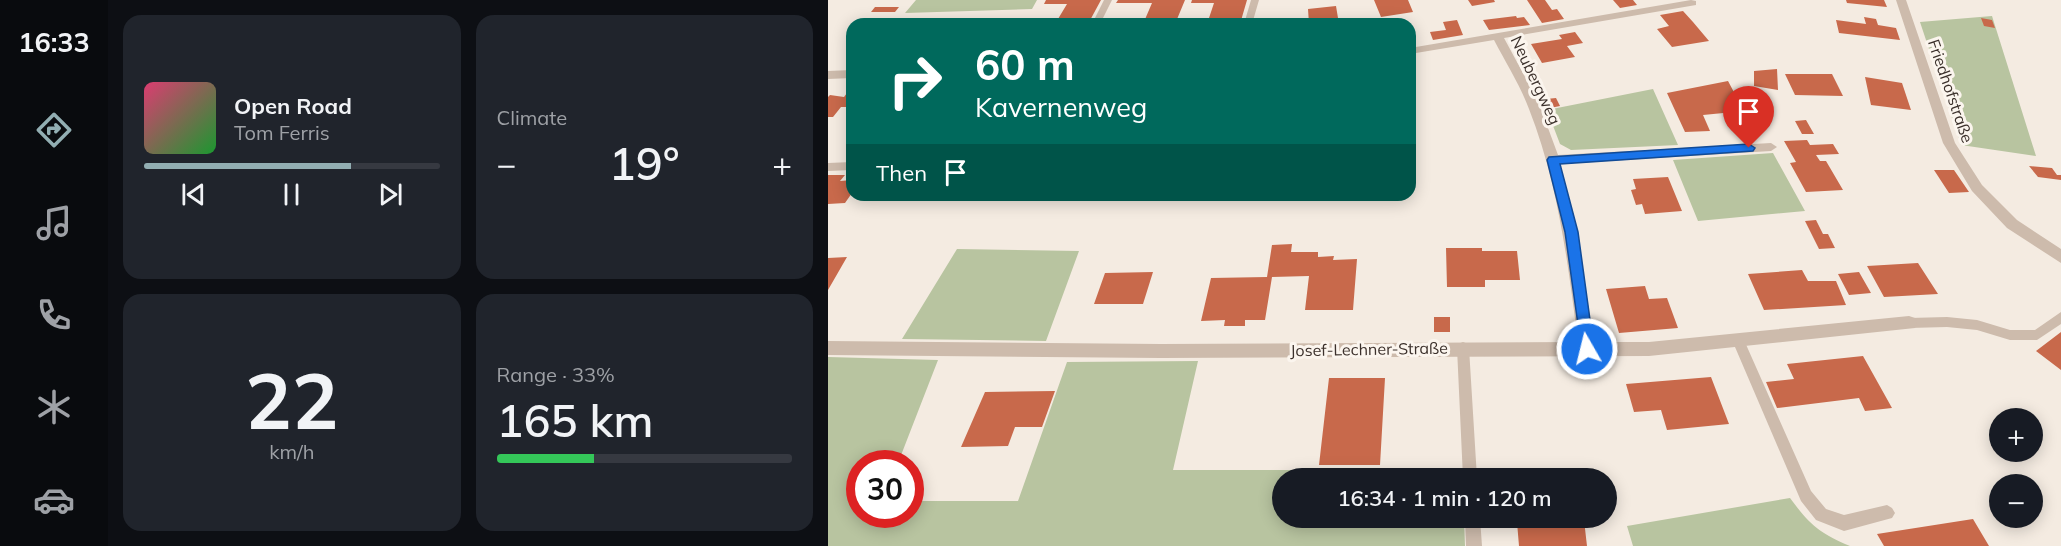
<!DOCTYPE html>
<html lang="en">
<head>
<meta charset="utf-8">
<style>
	:root { --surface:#171b24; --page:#20242c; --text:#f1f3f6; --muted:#9ea1a6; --line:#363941; --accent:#92aeb2 }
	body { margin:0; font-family:Mulish,sans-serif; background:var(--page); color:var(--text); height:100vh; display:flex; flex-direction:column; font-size:22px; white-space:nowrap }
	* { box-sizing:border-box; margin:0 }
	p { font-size:20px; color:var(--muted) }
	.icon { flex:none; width:33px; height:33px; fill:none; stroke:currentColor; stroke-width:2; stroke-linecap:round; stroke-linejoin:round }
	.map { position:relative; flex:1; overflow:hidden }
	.drawer { display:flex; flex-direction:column; gap:15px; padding:15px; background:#0d0f14; width:720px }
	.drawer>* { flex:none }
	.banner { position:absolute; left:18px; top:18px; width:570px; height:183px; border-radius:18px; box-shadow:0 3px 15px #0003; background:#00695c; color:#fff; overflow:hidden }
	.buttons { position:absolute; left:1161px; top:408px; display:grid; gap:12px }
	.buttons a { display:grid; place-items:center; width:54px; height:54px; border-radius:50%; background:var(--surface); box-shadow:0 3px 15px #0003; font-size:30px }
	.speed { position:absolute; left:18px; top:450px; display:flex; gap:12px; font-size:30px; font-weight:700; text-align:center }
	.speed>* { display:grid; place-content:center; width:78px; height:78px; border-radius:50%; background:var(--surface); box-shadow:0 3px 15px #0003; line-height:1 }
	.speed .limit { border:9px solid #d22; background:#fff; color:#111 }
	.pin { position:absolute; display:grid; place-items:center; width:51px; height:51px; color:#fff; margin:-62px -26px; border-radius:50% 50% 50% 0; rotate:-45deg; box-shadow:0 0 6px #0007 }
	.pin .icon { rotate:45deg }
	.me { position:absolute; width:66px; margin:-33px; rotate:352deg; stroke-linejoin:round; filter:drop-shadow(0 0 4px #0008) }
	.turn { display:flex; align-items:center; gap:21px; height:126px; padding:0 30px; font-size:27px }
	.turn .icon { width:78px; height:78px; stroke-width:2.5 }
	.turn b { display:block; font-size:42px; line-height:51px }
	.then { display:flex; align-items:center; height:57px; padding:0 30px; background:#0003; gap:12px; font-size:22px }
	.big { font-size:45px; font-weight:600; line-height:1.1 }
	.drawer .tile { flex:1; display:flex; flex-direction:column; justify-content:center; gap:9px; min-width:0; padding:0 21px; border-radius:18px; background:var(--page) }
	.drawer .dial { align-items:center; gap:0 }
	.dial b { font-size:78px; line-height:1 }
	.song { display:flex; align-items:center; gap:18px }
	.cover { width:72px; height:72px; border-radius:9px; background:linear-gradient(135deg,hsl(340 70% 55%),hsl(130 70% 35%)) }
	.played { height:6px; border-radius:3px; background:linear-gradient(90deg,var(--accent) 70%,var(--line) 70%) }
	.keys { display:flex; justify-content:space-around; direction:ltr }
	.heat { display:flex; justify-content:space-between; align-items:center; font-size:33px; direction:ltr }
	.charge { height:9px; border-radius:4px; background:linear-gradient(90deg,#34c759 33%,var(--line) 0) }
	.drawer .tiles { flex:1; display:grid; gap:15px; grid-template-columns:repeat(2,1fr) }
	.trip { position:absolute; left:444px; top:468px; width:345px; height:60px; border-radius:30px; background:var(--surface); box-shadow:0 3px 15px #0003; font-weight:600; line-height:60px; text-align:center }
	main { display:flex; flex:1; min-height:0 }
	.tabs { display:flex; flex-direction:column; width:108px; justify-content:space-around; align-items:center; background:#090b0e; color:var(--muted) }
	.tabs .icon { width:42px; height:42px }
	.tabs .current { color:var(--accent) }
	.tabs b { font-size:27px; color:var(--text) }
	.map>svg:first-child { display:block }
	.green { fill:#b8c4a0 }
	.building { fill:#c8694b }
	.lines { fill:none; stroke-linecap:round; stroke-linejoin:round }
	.service { fill:#cdbbac; fill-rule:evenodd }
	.minor { fill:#cdbbac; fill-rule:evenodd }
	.route { fill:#1a73e8; stroke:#114b97; stroke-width:1.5 }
	.labels { text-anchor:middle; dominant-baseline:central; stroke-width:6; stroke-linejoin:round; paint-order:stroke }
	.street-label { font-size:16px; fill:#3b302b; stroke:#fbf5ee }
</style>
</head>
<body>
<main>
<nav class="tabs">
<b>16:33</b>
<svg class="icon current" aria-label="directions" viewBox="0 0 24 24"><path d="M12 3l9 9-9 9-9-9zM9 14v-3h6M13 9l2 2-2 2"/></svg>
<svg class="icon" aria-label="music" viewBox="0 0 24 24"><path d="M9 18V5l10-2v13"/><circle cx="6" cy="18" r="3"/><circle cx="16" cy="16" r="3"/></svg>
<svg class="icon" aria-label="phone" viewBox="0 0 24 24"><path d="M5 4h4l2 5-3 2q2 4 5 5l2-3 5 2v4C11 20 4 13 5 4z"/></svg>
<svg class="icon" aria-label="climate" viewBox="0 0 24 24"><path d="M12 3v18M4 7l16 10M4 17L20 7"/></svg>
<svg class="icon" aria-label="car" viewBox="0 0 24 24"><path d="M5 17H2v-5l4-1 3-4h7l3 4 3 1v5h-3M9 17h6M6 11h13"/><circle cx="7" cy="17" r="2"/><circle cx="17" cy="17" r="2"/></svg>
</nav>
<section class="drawer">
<div class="tiles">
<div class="tile">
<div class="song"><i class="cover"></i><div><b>Open Road</b><p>Tom Ferris</p></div></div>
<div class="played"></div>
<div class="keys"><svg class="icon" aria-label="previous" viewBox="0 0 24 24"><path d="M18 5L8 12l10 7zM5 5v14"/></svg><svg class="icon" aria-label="pause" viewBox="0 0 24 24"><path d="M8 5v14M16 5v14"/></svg><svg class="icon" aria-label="next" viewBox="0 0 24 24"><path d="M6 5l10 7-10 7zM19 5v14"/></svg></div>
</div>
<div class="tile"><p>Climate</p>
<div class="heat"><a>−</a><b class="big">19°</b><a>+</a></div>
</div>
<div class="tile dial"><b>22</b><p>km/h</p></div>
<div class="tile"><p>Range · 33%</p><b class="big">165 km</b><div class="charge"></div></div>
</div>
</section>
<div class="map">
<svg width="1233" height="546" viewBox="0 0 1233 546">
	<rect width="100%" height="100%" fill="#f4ebe1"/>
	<path class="green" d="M 88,0 L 209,0 L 204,9 L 77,13 Z
		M 1164,16 L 1208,156 L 1133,145 L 1092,22 Z
		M 825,89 L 850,145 L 743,150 L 732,144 L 719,110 Z
		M 945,153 L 977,211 L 870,221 L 845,160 Z
		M 129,249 L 251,251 L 218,341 L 74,339 Z
		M 0,357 L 110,360 L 70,463 L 32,464 L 32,514 L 82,514 L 83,501 L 190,501 L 239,362 L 370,361 L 345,470 L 633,470 L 633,478 L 454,478 L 454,518 L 636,518 L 637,546 L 0,546 Z
		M 962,498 C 982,525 991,533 1022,546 L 805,546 L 799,526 Z"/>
	<path class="building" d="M 218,0 L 273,0 L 260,24 L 227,24 L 239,4 L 216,4 Z
		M 290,0 L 357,0 L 347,24 L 315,24 L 324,3 L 288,3 Z
		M 364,0 L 419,0 L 412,24 L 379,24 L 386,3 L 363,3 Z
		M 546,0 L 580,0 L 585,12 L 553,17 Z
		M 640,0 L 666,0 L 667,2 L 644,6 Z
		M 699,0 L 717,0 L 724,10 L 729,9 L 736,19 L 714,23 Z
		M 785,0 L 805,0 L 809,5 L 792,8 Z
		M 1018,0 L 1056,0 L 1059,7 L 1019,3 Z
		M 508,6 L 511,24 L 481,24 L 480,9 Z
		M 47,7 L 71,7 L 67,12 L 43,12 Z
		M 855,11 L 865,22 L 881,41 L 844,47 L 829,29 L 841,26 L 832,15 Z
		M 688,16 L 689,18 L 696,17 L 702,25 L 661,30 L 655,20 Z
		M 1036,17 L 1048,19 L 1050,25 L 1068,28 L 1072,40 L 1011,33 L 1008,20 L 1038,24 Z
		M 547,18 L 549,24 L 528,24 L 527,20 Z
		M 1153,18 L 1164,20 L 1167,28 L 1156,26 Z
		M 629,20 L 635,35 L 605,40 L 602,32 L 618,30 L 615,22 Z
		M 747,32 L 755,43 L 739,46 L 747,57 L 714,63 L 703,44 L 734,39 L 731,35 Z
		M 949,69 L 950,90 L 926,86 L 926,71 Z
		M 957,74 L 1004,74 L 1015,96 L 967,95 Z
		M 1037,77 L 1074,83 L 1083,110 L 1043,105 Z
		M 900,81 L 916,111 L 875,115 L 882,131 L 857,132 L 839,93 Z
		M 19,93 L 24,93 L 24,107 L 13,107 L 5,117 L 0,117 L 0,97 L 2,95 L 16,97 Z
		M 728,98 L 732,106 L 722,108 L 718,99 Z
		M 978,120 L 986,134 L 974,134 L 967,121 Z
		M 979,140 L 982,145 L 1005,144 L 1011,154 L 988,155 L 992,161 L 998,161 L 1015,190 L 978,192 L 962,163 L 968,162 L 956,141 Z
		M 1201,166 L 1224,168 L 1229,175 L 1233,175 L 1233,180 L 1210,177 Z
		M 1106,170 L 1126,170 L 1141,192 L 1121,193 Z
		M 0,175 L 17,175 L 12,181 L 24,180 L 24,193 L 17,203 L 0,204 Z
		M 840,177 L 854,211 L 817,214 L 814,204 L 808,205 L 803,190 L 808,189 L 805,179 Z
		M 988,220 L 995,234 L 1000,234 L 1007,248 L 991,249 L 977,221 Z
		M 464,244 L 463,252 L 490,252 L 490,257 L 506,256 L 505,260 L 529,259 L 525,310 L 477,310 L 481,276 L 444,277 L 437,320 L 417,320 L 417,326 L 396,326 L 397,320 L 373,321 L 383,278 L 439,277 L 444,245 Z
		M 618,248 L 654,248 L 654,251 L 689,251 L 692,280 L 657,280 L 657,287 L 619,287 Z
		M 19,257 L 0,290 L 0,258 Z
		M 1090,263 L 1110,294 L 1056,297 L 1039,266 Z
		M 974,270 L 980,281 L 1008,281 L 1018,305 L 936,310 L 920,274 Z
		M 325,272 L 315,304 L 266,304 L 277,273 Z
		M 1031,272 L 1043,293 L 1021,295 L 1010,274 Z
		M 817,286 L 821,299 L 839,298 L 850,328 L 791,333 L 778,289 Z
		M 606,317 L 622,317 L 622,332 L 606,332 Z
		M 1233,332 L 1233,370 L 1208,351 Z
		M 1035,356 L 1064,408 L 1037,411 L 1031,398 L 949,408 L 938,382 L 966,379 L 959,364 Z
		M 883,377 L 901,424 L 839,430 L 833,410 L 806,412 L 798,384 Z
		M 501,378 L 557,378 L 552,465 L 491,465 Z
		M 227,391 L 214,427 L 187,427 L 180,446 L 133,447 L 157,392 Z
		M 1145,519 L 1161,546 L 1056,546 L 1049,534 Z
		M 756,520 L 759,546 L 691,546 L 689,522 Z"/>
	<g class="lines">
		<path class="service" d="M 276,0 L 284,0 L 272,24 L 264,24 Z
			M 423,0 L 431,0 L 424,24 L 416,24 Z
			M 24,162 L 24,170 L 0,171 L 0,163 Z
			M 1233,312 L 1233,324 L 1209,340 L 1182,340 L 1149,330 L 1119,327 L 1081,328 L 1077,327 L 1075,323 L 1077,319 L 1081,318 L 1119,317 L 1149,320 L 1182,330 L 1207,330 Z
			M 910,334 L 915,336 L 916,340 L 983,491 L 998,509 L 1016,515 L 1059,505 L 1064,508 L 1067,513 L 1064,518 L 1016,531 L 988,520 L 973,501 L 904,340 L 905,336 Z
			M 635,342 L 640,344 L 641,348 L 649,478 L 635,478 L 629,348 L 630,344 Z
			M 637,518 L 652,518 L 654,546 L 638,546 Z"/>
		<path class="minor" d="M 863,0 L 868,1 L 868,5 L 676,38 L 710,101 L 730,155 L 943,143 L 949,147 L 943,151 L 732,164 L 748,228 L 766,342 L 821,342 L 1081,316 L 1087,318 L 1089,323 L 1087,328 L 821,356 L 333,358 L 0,355 L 0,341 L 333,344 L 750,342 C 740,263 730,183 701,109 C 692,85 678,63 666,40 L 582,54 L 582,48 Z
			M 1068,0 L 1078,0 L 1127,143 L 1154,185 L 1189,220 L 1233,249 L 1233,263 L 1179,228 L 1144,191 L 1115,143 Z
			M 24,70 L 24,78 L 0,79 L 0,71 Z"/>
	</g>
	<path class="route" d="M 921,144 L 927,148 L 925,151 L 732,164 L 750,232 L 766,349 L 764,353 L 759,355 L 754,353 L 737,232 L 719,160 L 721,157 Z"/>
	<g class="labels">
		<g class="street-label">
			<text transform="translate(708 80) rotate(65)">Neubergweg</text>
			<text transform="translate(1123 91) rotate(71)">Friedhofstraße</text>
			<text transform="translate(541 349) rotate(-1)">Josef-Lechner-Straße</text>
		</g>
	</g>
</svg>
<div class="buttons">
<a>+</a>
<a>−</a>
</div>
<div class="speed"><div class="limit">30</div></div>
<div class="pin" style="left:921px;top:148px;background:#d93025"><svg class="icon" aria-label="arrive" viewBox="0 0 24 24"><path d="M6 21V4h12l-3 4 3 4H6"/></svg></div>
<svg class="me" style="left:759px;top:349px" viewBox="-20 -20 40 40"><circle r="17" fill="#1a73e8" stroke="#fff" stroke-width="3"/><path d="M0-11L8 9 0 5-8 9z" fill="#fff"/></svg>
<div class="trip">16:34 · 1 min · 120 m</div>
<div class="banner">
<div class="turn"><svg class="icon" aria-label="right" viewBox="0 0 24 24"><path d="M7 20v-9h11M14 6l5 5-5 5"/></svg><div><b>60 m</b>Kavernenweg</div></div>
<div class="then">Then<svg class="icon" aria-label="arrive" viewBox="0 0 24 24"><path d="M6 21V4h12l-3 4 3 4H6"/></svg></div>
</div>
</div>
</main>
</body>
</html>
